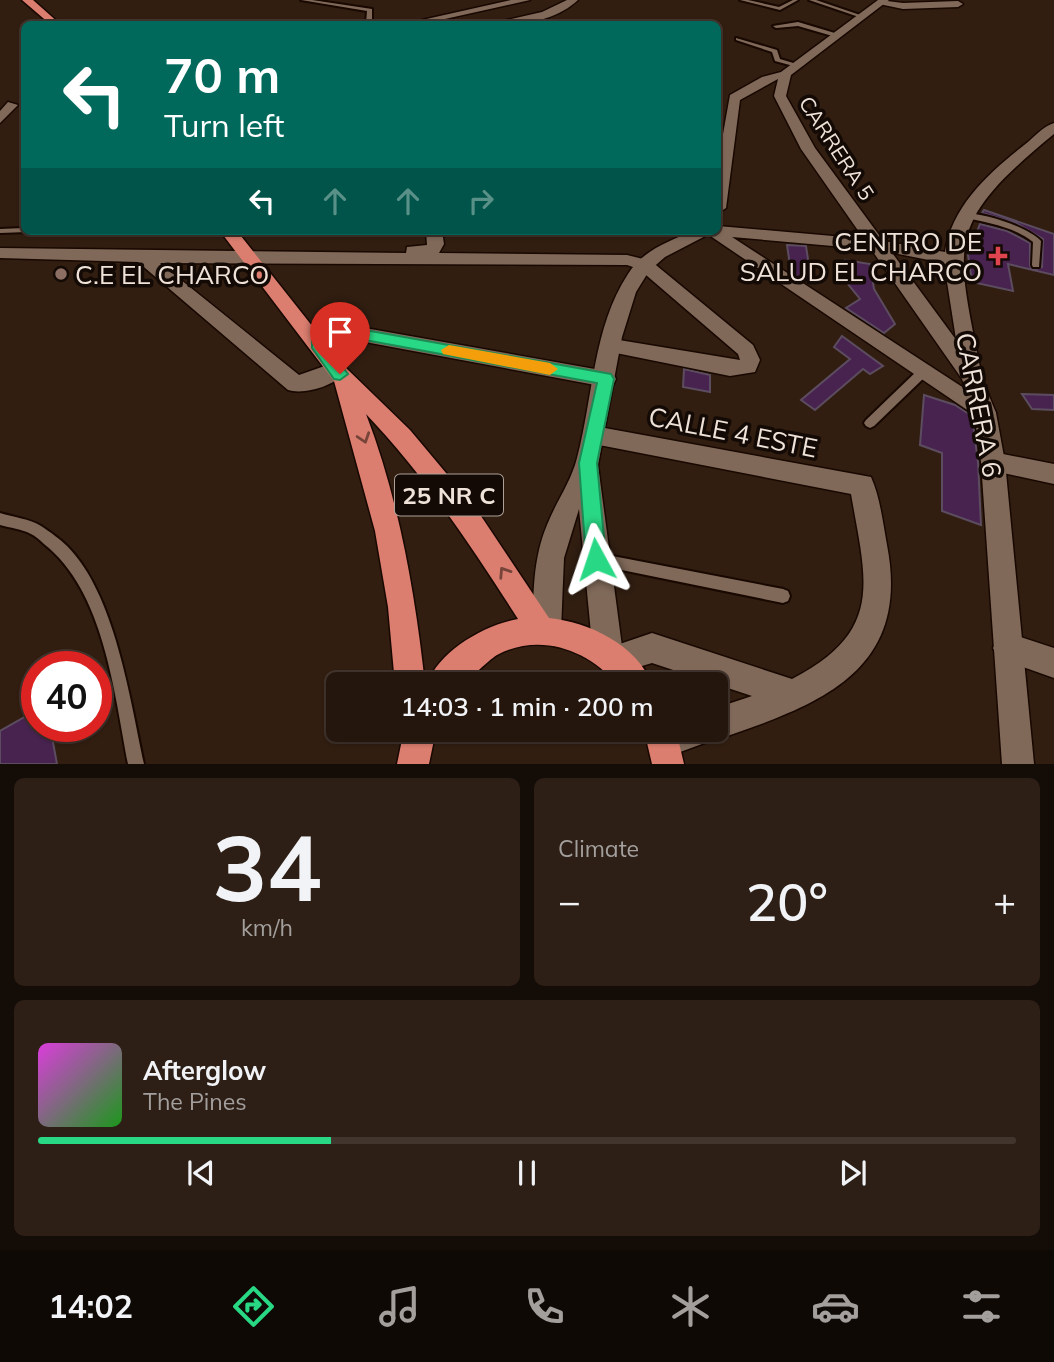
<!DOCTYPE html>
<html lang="en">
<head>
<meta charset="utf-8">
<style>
	:root { --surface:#25160d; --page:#2d1f16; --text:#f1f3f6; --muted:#a39f9d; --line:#42352e; --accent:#29d885 }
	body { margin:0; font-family:Mulish,sans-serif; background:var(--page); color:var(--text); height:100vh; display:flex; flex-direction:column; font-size:26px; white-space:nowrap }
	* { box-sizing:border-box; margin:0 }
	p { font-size:23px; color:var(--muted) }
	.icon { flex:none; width:38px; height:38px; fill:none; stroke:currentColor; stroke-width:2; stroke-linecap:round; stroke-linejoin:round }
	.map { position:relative; height:764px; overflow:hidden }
	.side { display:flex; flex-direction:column; gap:14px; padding:14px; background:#140c07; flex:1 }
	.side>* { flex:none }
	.hud { position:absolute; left:21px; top:21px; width:700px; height:214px; border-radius:10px; box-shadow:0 2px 5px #0004,0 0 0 2px var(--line); background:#00695c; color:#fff; overflow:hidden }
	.speed { position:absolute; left:21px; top:651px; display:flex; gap:14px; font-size:35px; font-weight:700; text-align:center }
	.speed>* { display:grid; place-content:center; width:91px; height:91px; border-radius:50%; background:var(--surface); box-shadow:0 2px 5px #0004,0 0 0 2px var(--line); line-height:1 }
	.speed .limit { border:10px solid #d22; background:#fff; color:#111 }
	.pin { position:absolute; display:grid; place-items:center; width:60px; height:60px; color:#fff; margin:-72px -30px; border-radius:50% 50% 50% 0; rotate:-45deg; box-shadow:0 0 7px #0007 }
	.pin .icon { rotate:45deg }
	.me { position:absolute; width:77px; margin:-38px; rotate:355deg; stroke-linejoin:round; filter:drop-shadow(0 0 5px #0008) }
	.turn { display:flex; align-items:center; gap:24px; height:147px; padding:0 28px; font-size:32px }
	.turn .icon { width:91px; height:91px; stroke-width:2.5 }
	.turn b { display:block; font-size:49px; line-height:60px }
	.lanes { display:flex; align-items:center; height:66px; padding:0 28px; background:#0003; justify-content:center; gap:35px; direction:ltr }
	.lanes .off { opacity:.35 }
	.big { font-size:52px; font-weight:600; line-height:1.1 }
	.side .card { flex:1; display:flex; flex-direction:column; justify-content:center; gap:10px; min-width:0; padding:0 24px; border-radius:10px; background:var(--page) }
	.side .dial { align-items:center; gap:0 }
	.dial b { font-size:91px; line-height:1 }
	.song { display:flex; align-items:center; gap:21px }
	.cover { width:84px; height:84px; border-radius:10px; background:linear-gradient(135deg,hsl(300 70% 55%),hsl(120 70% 35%)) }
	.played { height:7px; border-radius:4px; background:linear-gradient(90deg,var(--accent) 30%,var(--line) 30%) }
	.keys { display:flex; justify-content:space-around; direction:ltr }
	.heat { display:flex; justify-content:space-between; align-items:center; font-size:38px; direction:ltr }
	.side .tiles { flex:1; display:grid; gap:14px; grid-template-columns:1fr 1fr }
	.card:last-child { grid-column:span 2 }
	.trip { position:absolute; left:326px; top:672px; width:402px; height:70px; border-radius:10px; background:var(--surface); box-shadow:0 2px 5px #0004,0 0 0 2px var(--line); font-weight:600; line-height:70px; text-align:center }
	.tab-bar { display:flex; height:112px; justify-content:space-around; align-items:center; background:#0f0905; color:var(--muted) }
	.tab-bar .icon { width:49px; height:49px }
	.tab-bar .current { color:var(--accent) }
	.tab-bar b { font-size:32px; color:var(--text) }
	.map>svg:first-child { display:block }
	.building { fill:#482350; stroke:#5c4c5f; stroke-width:2 }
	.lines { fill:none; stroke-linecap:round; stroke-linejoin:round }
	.lane-casing { stroke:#180800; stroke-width:4 }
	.street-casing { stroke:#180800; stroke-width:3 }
	.secondary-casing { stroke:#180800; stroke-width:3 }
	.highway-casing { stroke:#180800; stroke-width:3 }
	.lane { fill:#806959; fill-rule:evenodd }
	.street { fill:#806959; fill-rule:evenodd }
	.secondary { fill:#806959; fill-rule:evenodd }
	.highway { fill:#db7e6f; fill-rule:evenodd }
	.oneway { stroke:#77443a }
	.route { fill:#29d885; stroke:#1b8c56; stroke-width:2 }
	.slow { fill:#f59e0b }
	.health-dot { fill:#e0444e; stroke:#130a05; stroke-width:2.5 }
	.education-dot { fill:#8d6e63; stroke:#130a05; stroke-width:2.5 }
	.labels { text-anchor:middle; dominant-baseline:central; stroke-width:7; stroke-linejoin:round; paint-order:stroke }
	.far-street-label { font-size:21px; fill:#efe2d9; stroke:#130a05 }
	.shield { fill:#130a05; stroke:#ada199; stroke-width:2 }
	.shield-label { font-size:24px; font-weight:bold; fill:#efe2d9 }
	.poi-label { font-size:26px; fill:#efe2d9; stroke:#130a05; text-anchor:end }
	.street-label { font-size:26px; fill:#efe2d9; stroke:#130a05 }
</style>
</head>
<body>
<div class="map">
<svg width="1054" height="764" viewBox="0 0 1054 764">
	<rect width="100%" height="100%" fill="#311e11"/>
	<path class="building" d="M 984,210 L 1054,234 L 1054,275 L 1008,264 L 1013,291 L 972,282 L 968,255 L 980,224 L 1007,231 L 1030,243 L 1030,266 L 1033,270 L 1042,267 L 1043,239 L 1016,223 L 982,213 Z
		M 787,245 L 806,246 L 811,279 L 799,278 L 791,272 Z
		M 845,260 L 870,264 L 874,289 L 895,324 L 884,333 L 846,308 L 860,299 L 848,284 Z
		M 842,336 L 883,366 L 870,374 L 863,369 L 815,410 L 801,400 L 850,359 L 834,347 Z
		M 684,369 L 710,375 L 710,392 L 683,387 Z
		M 1022,394 L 1054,395 L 1054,410 L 1032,409 Z
		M 924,395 L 955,405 L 972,416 L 978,462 L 981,525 L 942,511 L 942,453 L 920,445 Z
		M 37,710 L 37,726 L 50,726 L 57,764 L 0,764 L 0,731 Z"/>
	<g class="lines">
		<defs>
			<path id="lane" d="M 301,0 L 312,0 L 372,9 L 372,24 L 366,24 L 367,11 Z
				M 740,0 L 748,0 L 779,7 L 793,0 L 798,0 L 780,10 Z
				M 809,0 L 816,0 L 863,16 L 859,17 Z
				M 798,22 L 838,34 L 839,35 L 836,37 L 798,26 L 776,28 L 773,26 Z
				M 736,38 L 777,50 L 780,59 L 800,65 L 797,67 L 775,61 L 772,52 L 736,40 Z
				M 963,213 C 984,213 1026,226 1041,241 L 1039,267 L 1033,267 L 1032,265 L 1033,242 C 1013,226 987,223 963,217 Z
				M 24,228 L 24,231 L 27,232 L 0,233 L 0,229 Z
				M 923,368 L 927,369 L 928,372 L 927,375 L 874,426 L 870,428 L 866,426 L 864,423 L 866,420 L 919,369 Z
				M 0,513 C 13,517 30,519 41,526 C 50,532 60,539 67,546 C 115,594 130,699 144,764 L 128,764 C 114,692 104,591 44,544 C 40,540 35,536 31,534 C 22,529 10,528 0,525 Z
				M 597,553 L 783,589 L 788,591 L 790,596 L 788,601 L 783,603 L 597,565 L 592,563 L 590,559 L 592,555 Z"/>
			<path id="street" d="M 511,0 L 530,0 L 427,23 L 422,20 Z
				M 567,0 L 578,0 C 556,21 518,27 490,24 L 542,12 Z
				M 879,0 L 903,3 L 958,1 L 963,4 L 958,7 L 903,9 L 879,4 Z
				M 8,102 L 18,105 L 0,123 L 0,111 Z
				M 1054,123 L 1054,134 C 942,226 956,243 982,377 L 979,383 L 965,383 L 962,377 L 944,263 L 878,250 L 732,237 L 993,407 L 996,413 L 993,419 L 985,422 L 703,231 L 718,231 L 718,226 L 878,240 L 945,252 C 952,204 992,170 1028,142 C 1036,135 1044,126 1054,123 Z
				M 426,231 L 442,231 L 444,244 L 439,253 L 627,255 L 651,261 L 753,345 L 760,360 L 755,372 L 730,376 L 606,351 L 603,346 L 606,341 L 613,339 L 740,360 L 738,354 L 639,269 L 627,265 L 160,263 L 299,375 L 336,362 L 343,365 L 346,370 C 337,386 304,395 288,390 L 138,262 L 0,258 L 0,248 L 406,253 L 407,247 L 427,245 Z
				M 345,328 L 365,328 L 606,371 L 613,373 L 616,379 L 613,385 L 606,387 L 365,342 L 346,342 L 317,352 L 307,345 L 310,340 Z
				M 594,426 L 871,477 C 880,497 883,523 887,545 C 912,674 815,706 716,740 L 712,738 L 710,741 L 664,758 L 653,753 L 648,742 L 653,731 L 716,730 L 716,708 L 752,696 L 652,663 L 615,674 L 605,669 L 600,659 L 605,649 L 652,633 L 792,679 C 885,631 866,581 851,494 L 594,444 L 586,442 L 583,435 L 586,428 Z
				M 993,452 L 1054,464 L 1054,484 L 985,469 L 981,462 L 985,455 Z
				M 1008,633 L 1054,648 L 1054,678 L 998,658 L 993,648 L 998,638 Z"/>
			<path id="secondary" d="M 878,0 L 889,0 L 791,75 L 786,96 L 815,148 L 979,371 L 996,413 L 1005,462 L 1034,764 L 1002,764 L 981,462 L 974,413 L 962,379 L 801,149 L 774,96 L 778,79 L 740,100 L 726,208 L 718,213 L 718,162 L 730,95 L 762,77 L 781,72 Z
				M 693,231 L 715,231 L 665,257 L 649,271 L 636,292 L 622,337 L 598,465 L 623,654 L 618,664 L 608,669 L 598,664 L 593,654 L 579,509 L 564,558 L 561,630 L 557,640 L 547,644 L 537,640 L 533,630 C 533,595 533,558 547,525 C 556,502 571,482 577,458 C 593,398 593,327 628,274 C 642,251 669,241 693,231 Z"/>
			<path id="highway" d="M 22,0 L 33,0 L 60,24 L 50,24 Z
				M 220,231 L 237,231 L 343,365 L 410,430 L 477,510 L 549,618 C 589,622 637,645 652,684 L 617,684 C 588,650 540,632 497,655 C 487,661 467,683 459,684 C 449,686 437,684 427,684 C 439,651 484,625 518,619 C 472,547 425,476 366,414 C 399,500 415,592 425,684 L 395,684 L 388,607 L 375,531 L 334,381 Z
				M 404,730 L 436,730 L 429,764 L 397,764 Z
				M 644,730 L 676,730 L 684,764 L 652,764 Z"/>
		</defs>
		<use href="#lane" class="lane-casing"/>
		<use href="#street" class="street-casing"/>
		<use href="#secondary" class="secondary-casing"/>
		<use href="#highway" class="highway-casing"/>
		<use href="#lane" class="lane"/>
		<use href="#street" class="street"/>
		<use href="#secondary" class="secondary"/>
		<use href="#highway" class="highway"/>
	</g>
	<defs><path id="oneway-chevron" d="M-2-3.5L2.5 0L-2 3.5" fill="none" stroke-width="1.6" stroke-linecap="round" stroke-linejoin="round" transform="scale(1.75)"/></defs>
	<g class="oneway">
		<use href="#oneway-chevron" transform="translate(364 438) rotate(72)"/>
		<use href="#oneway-chevron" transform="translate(504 572) rotate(-123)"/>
	</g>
	<path class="route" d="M 365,330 L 611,374 L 614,379 L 597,463 L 606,559 L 603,566 L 596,569 L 589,566 L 586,559 L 579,463 L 597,383 L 365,340 L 346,341 L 327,347 L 348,374 L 340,380 L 334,379 L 312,348 L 312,341 L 345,330 Z"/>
	<path class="slow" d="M 449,345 L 550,363 L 558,369 L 550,375 L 443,354 L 441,350 Z"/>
	<path class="health-dot" d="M994.5 245.5h7v7h7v7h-7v7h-7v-7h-7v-7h7z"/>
	<circle class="education-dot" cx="61" cy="274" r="7"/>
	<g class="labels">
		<g class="far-street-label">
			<text transform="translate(837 148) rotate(57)">CARRERA 5</text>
		</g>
		<rect class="shield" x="395" y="474.5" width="108" height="41" rx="5"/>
		<g class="shield-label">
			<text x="449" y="495">25 NR C</text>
		</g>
		<g class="poi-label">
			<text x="982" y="241">CENTRO DE<tspan x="982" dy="30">SALUD EL CHARCO</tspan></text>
			<text x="75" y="274" text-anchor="start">C.E EL CHARCO</text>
		</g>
		<g class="street-label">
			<text transform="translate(979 405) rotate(79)">CARRERA 6</text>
			<text transform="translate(733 432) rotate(11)">CALLE 4 ESTE</text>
		</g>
	</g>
</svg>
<div class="speed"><div class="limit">40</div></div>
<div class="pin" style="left:340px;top:374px;background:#d93025"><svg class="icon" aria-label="arrive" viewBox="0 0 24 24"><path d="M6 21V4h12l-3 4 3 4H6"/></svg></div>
<svg class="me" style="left:596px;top:559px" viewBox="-20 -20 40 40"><path d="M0-17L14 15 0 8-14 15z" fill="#29d885" stroke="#fff" stroke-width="4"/></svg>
<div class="trip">14:03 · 1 min · 200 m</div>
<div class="hud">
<div class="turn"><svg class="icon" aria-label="left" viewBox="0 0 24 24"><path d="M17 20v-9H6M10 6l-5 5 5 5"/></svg><div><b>70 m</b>Turn left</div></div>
<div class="lanes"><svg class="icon" aria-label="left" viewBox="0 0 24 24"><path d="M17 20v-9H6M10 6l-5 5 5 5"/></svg><svg class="icon off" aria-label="ahead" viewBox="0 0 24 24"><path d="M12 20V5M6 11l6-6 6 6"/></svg><svg class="icon off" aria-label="ahead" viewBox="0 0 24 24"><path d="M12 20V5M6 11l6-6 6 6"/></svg><svg class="icon off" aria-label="right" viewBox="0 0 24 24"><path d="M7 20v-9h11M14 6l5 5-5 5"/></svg></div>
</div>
</div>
<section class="side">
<div class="tiles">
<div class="card dial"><b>34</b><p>km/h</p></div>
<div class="card"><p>Climate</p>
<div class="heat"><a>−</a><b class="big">20°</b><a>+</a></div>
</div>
<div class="card">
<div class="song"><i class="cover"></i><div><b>Afterglow</b><p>The Pines</p></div></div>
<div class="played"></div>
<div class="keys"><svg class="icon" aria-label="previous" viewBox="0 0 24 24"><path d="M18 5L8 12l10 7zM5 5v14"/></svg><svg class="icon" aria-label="pause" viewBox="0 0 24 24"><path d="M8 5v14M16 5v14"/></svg><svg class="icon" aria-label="next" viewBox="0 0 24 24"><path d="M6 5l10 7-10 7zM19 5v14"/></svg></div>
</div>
</div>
</section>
<nav class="tab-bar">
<b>14:02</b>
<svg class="icon current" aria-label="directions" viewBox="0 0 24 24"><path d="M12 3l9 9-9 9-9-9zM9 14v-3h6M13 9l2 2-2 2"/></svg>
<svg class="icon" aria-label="music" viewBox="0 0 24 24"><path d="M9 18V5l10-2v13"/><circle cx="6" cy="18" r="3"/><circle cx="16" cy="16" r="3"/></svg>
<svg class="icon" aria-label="phone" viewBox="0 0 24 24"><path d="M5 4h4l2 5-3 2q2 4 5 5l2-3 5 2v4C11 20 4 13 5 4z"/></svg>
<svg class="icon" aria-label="climate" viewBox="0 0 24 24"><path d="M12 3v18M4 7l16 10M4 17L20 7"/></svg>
<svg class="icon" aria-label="car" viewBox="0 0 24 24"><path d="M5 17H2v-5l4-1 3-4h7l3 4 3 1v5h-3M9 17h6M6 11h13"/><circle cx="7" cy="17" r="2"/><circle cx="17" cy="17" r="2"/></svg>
<svg class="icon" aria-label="filters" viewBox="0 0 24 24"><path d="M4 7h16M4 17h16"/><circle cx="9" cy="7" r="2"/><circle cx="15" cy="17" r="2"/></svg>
</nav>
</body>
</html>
